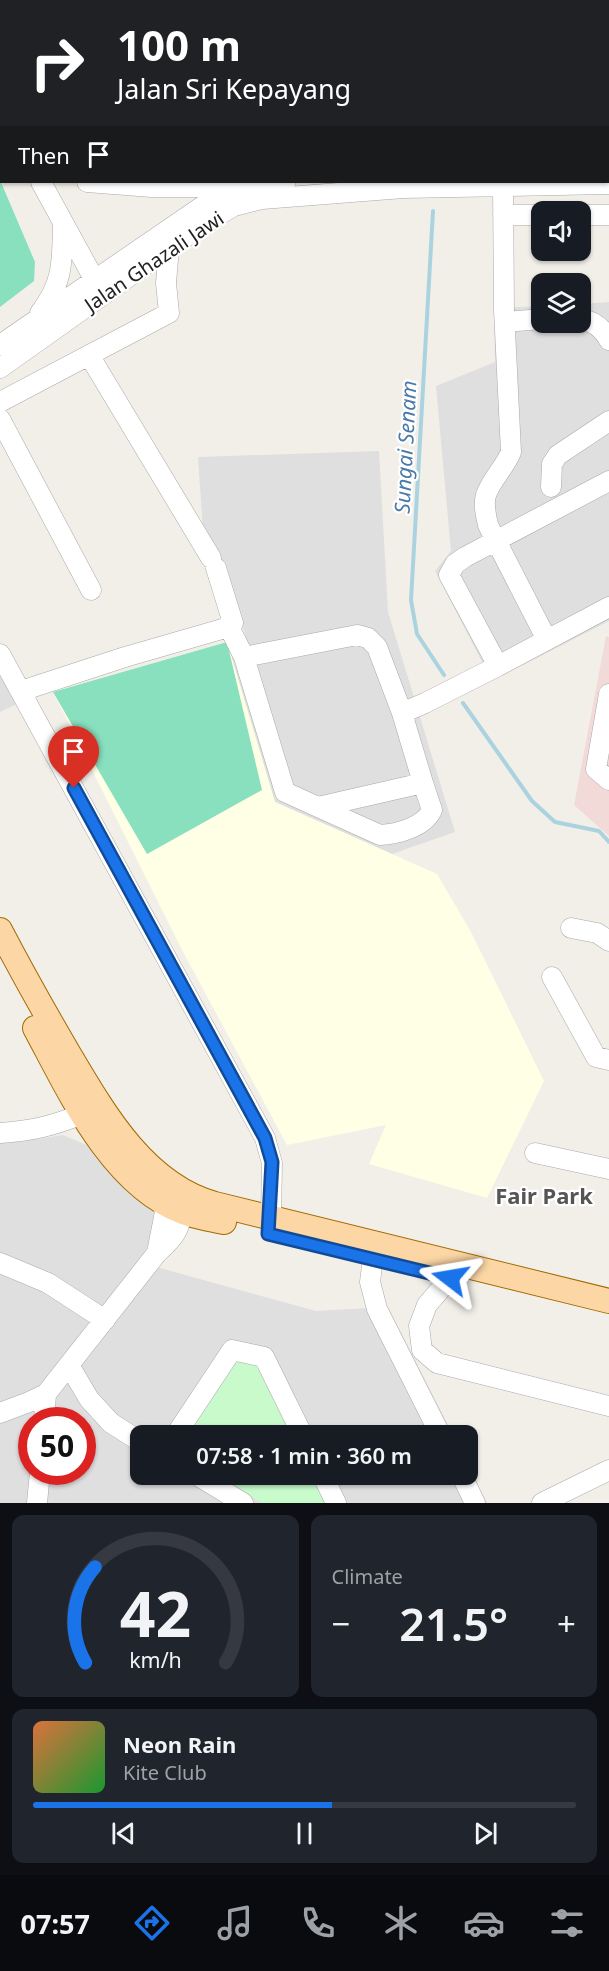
<!DOCTYPE html>
<html lang="en">
<head>
<meta charset="utf-8">
<style>
	:root { --surface:#171b24; --page:#20242c; --text:#f1f3f6; --muted:#9ea1a6; --line:#363941; --accent:#1a73e8 }
	body { margin:0; font-family:"Noto Sans",sans-serif; background:var(--page); color:var(--text); height:100vh; display:flex; flex-direction:column; font-size:22px; white-space:nowrap }
	* { box-sizing:border-box; margin:0 }
	p { font-size:20px; color:var(--muted) }
	.icon { flex:none; width:33px; height:33px; fill:none; stroke:currentColor; stroke-width:2; stroke-linecap:round; stroke-linejoin:round }
	.map { position:relative; height:1503px; overflow:hidden }
	.panel { display:flex; flex-direction:column; gap:12px; padding:12px; background:#0d0f14; flex:1 }
	.panel>* { flex:none }
	.guide { position:absolute; left:0px; top:0px; width:609px; height:183px; box-shadow:0 2px 4px #0004; background:#202124; color:#fff; overflow:hidden }
	.fabs { position:absolute; left:531px; top:201px; display:grid; gap:12px }
	.fabs a { display:grid; place-items:center; width:60px; height:60px; border-radius:12px; background:var(--surface); box-shadow:0 2px 4px #0004; font-size:30px }
	.speed { position:absolute; left:18px; top:1407px; display:flex; gap:12px; font-size:30px; font-weight:700; text-align:center }
	.speed>* { display:grid; place-content:center; width:78px; height:78px; border-radius:50%; background:var(--surface); box-shadow:0 2px 4px #0004; line-height:1 }
	.speed .limit { border:9px solid #d22; background:#fff; color:#111 }
	.pin { position:absolute; display:grid; place-items:center; width:51px; height:51px; color:#fff; margin:-62px -26px; border-radius:50% 50% 50% 0; rotate:-45deg; box-shadow:0 0 6px #0007 }
	.pin .icon { rotate:45deg }
	.me { position:absolute; width:66px; margin:-33px; rotate:284deg; stroke-linejoin:round; filter:drop-shadow(0 0 4px #0008) }
	.turn { display:flex; align-items:center; gap:21px; height:126px; padding:0 18px; font-size:27px }
	.turn .icon { width:78px; height:78px; stroke-width:2.5 }
	.turn b { display:block; font-size:42px; line-height:51px }
	.then { display:flex; align-items:center; height:57px; padding:0 18px; background:#0003; gap:12px; font-size:22px }
	.big { font-size:45px; font-weight:600; line-height:1.1 }
	.panel .card { flex:1; display:flex; flex-direction:column; justify-content:center; gap:9px; min-width:0; padding:0 21px; border-radius:12px; background:var(--page) }
	.panel .dial { align-items:center; gap:0 }
	.dial svg { height:156px; overflow:visible; fill:none; stroke:var(--line); stroke-width:7; stroke-linecap:round; text-anchor:middle }
	.dial text { fill:var(--text); stroke:none }
	.song { display:flex; align-items:center; gap:18px }
	.cover { width:72px; height:72px; border-radius:9px; background:linear-gradient(135deg,hsl(20 70% 55%),hsl(130 70% 35%)) }
	.played { height:6px; border-radius:3px; background:linear-gradient(90deg,var(--accent) 55%,var(--line) 55%) }
	.keys { display:flex; justify-content:space-around; direction:ltr }
	.heat { display:flex; justify-content:space-between; align-items:center; font-size:33px; direction:ltr }
	.panel .tiles { flex:1; display:grid; gap:12px; grid-template-columns:1fr 1fr }
	.card:last-child { grid-column:span 2 }
	.trip { position:absolute; left:130px; top:1425px; width:348px; height:60px; border-radius:12px; background:var(--surface); box-shadow:0 2px 4px #0004; font-weight:600; line-height:60px; text-align:center }
	.menu { display:flex; height:96px; justify-content:space-around; align-items:center; background:#090b0e; color:var(--muted) }
	.menu .icon { width:42px; height:42px }
	.menu .on { color:var(--accent) }
	.menu b { font-size:27px; color:var(--text) }
	.map>svg:first-child { display:block }
	.residential { fill:#e0dfdf; fill-rule:evenodd }
	.commercial { fill:#f2dad9 }
	.education { fill:#ffffe5 }
	.park { fill:#c8facc }
	.pitch { fill:#88e0be }
	.lines { fill:none; stroke-linecap:round; stroke-linejoin:round }
	.stream { stroke:#aad3df; stroke-width:4 }
	.minor-casing { stroke:#a9a9a9; stroke-width:21 }
	.major-casing { stroke:#a06b00; stroke-width:26 }
	.minor { stroke:#fff; stroke-width:20 }
	.major { stroke:#fcd6a4; stroke-width:24 }
	.route-casing { stroke:#114b97; stroke-width:15 }
	.route { stroke:#1a73e8; stroke-width:10 }
	.labels { text-anchor:middle; dominant-baseline:central; stroke-width:4.5; stroke-linejoin:round; paint-order:stroke }
	.street-label { font-size:20px; fill:#222; stroke:#fff }
	.water-label { font-size:21px; font-style:italic; fill:#4a7aab; stroke:#fff }
	.quarter-label { font-size:22px; font-weight:bold; fill:#555; stroke:#fff }
</style>
</head>
<body>
<div class="map">
<svg width="609" height="1503" viewBox="0 0 609 1503">
	<rect width="100%" height="100%" fill="#f2efe9"/>
	<path class="residential" d="M 609,302 L 609,621 L 492,681 L 435,571 L 451,551 L 436,386 L 495,362 L 494,308 L 541,306 L 542,322 L 580,322 L 581,304 Z
		M 379,451 L 388,612 L 455,832 L 392,854 L 275,802 L 227,642 L 246,638 L 228,573 L 203,531 L 198,457 Z
		M 0,668 L 19,703 L 0,712 Z
		M 63,1135 L 89,1146 L 122,1183 L 160,1208 L 158,1231 L 138,1262 L 316,1311 L 388,1307 L 453,1435 L 141,1436 L 141,1474 L 468,1474 L 468,1465 L 487,1503 L 0,1503 L 0,1139 L 19,1142 ZM 32,1420 L 82,1420 L 82,1472 L 32,1472 Z"/>
	<path class="commercial" d="M 173,0 L 609,0 L 609,3 L 608,4 L 608,2 Z
		M 606,636 L 609,637 L 609,836 L 574,805 Z"/>
	<path class="education" d="M 227,642 L 275,802 L 437,874 L 471,932 L 544,1081 L 487,1198 L 369,1164 L 386,1125 L 287,1145 L 181,948 L 53,692 Z"/>
	<path class="park" d="M 237,1361 L 258,1366 L 293,1436 L 183,1436 Z
		M 215,1475 L 313,1475 L 327,1503 L 262,1503 Z"/>
	<path class="pitch" d="M 0,180 L 35,262 L 34,281 L 0,307 Z
		M 227,642 L 262,790 L 147,854 L 53,692 Z"/>
	<g class="lines">
		<path class="stream" d="M 177,0 L 177,2
			M 433,211 L 411,600 L 417,634 L 444,675
			M 463,703 L 532,801 L 555,822 L 599,831 L 609,842"/>
		<defs>
			<path id="minor" d="M 249,0 L 250,2
				M 393,2 L 394,0
				M 0,81 L 2,84
				M 0,103 L 2,106
				M 41,182 L 94,279
				M 87,182 L 152,187 L 233,187
				M 503,182 L 504,310 L 511,452 C 505,467 491,480 486,495 C 483,505 486,515 488,525 L 547,640
				M 503,215 L 542,215
				M 580,215 L 609,215
				M 40,313 C 64,282 62,260 63,224
				M 580,319 C 594,321 603,328 609,340
				M 505,322 L 542,319
				M 0,345 L 213,199 L 239,187 L 285,184
				M 89,355 L 211,558
				M 0,368 L 169,248 L 215,217 L 234,206 L 262,199 L 403,188 L 609,184
				M 0,402 L 169,313 L 166,283 L 169,248
				M 0,419 L 91,590
				M 609,481 L 465,557 L 455,564 L 449,575 L 498,666 L 609,607
				M 551,487 L 552,464 L 558,455 L 609,421
				M 229,627 L 244,657 L 285,792 L 318,807 L 423,783 L 402,713 L 377,647 L 368,638 L 357,635 L 244,657
				M 0,654 L 265,1138 L 272,1163 L 271,1218
				M 21,691 L 125,657 L 229,627 L 233,623 L 216,568
				M 609,694 L 596,769 L 609,780
				M 402,713 L 425,703 L 498,666
				M 318,807 L 380,835 C 398,834 424,827 432,810 L 423,783
				M 571,928 L 597,933 L 609,941
				M 552,977 L 596,1057 L 609,1060
				M 0,1133 C 31,1131 53,1126 82,1114
				M 535,1153 L 609,1169
				M 157,1253 L 165,1212 L 161,1200
				M 373,1258 L 370,1282 L 377,1309 L 441,1436
				M 0,1263 L 48,1283 L 105,1320
				M 450,1278 L 427,1305 L 419,1326 L 422,1350 L 437,1363 L 609,1406
				M 69,1365 L 89,1399 L 111,1423 L 141,1442
				M 0,1413 L 29,1402 L 46,1394 L 157,1253 C 172,1239 179,1233 182,1212
				M 44,1420 L 46,1394
				M 175,1436 L 232,1350 L 264,1357 L 303,1436
				M 195,1474 L 243,1503
				M 322,1474 L 336,1503
				M 461,1474 L 475,1503
				M 37,1503 L 40,1472
				M 542,1503 L 609,1470"/>
			<path id="major" d="M 0,930 C 22,972 45,1013 69,1054 C 104,1113 145,1185 215,1204 L 609,1301
				M 35,1028 C 69,1091 111,1185 183,1212 C 196,1217 210,1219 224,1222"/>
		</defs>
		<use href="#minor" class="minor-casing"/>
		<use href="#major" class="major-casing"/>
		<use href="#minor" class="minor"/>
		<use href="#major" class="major"/>
	</g>
	<g class="lines">
		<defs>
			<path id="route" d="M 74,788 L 265,1138 L 272,1162 L 268,1234 L 450,1278"/>
		</defs>
		<use href="#route" class="route-casing"/>
		<use href="#route" class="route"/>
	</g>
	<g class="labels">
		<g class="street-label">
			<text transform="translate(154 261) rotate(-34)">Jalan Ghazali Jawi</text>
		</g>
		<g class="water-label">
			<text transform="translate(405 447) rotate(-87)">Sungai Senam</text>
		</g>
		<g class="quarter-label">
			<text x="544" y="1195">Fair Park</text>
		</g>
	</g>
</svg>
<div class="fabs">
<a><svg class="icon" aria-label="sound" viewBox="0 0 24 24"><path d="M4 9h4l5-4v14l-5-4H4zM17 9q2 3 0 6"/></svg></a>
<a><svg class="icon" aria-label="layers" viewBox="0 0 24 24"><path d="M12 4l9 5-9 5-9-5zM3 14l9 5 9-5"/></svg></a>
</div>
<div class="speed"><div class="limit">50</div></div>
<div class="pin" style="left:74px;top:788px;background:#d93025"><svg class="icon" aria-label="arrive" viewBox="0 0 24 24"><path d="M6 21V4h12l-3 4 3 4H6"/></svg></div>
<svg class="me" style="left:450px;top:1278px" viewBox="-20 -20 40 40"><path d="M0-17L14 15 0 8-14 15z" fill="#1a73e8" stroke="#fff" stroke-width="4"/></svg>
<div class="trip">07:58 · 1 min · 360 m</div>
<div class="guide">
<div class="turn"><svg class="icon" aria-label="right" viewBox="0 0 24 24"><path d="M7 20v-9h11M14 6l5 5-5 5"/></svg><div><b>100 m</b>Jalan Sri Kepayang</div></div>
<div class="then">Then<svg class="icon" aria-label="arrive" viewBox="0 0 24 24"><path d="M6 21V4h12l-3 4 3 4H6"/></svg></div>
</div>
</div>
<section class="panel">
<div class="tiles">
<div class="card dial"><svg viewBox="0 0 100 80">
<path d="M14 69A42 42 0 1 1 86 69"/>
<path d="M14 69A42 42 0 0 1 19 20" stroke="#1a73e8"/>
<text x="50" y="56" font-size="32" font-weight="700">42</text>
<text x="50" y="72" font-size="11">km/h</text>
</svg></div>
<div class="card"><p>Climate</p>
<div class="heat"><a>−</a><b class="big">21.5°</b><a>+</a></div>
</div>
<div class="card">
<div class="song"><i class="cover"></i><div><b>Neon Rain</b><p>Kite Club</p></div></div>
<div class="played"></div>
<div class="keys"><svg class="icon" aria-label="previous" viewBox="0 0 24 24"><path d="M18 5L8 12l10 7zM5 5v14"/></svg><svg class="icon" aria-label="pause" viewBox="0 0 24 24"><path d="M8 5v14M16 5v14"/></svg><svg class="icon" aria-label="next" viewBox="0 0 24 24"><path d="M6 5l10 7-10 7zM19 5v14"/></svg></div>
</div>
</div>
</section>
<nav class="menu">
<b>07:57</b>
<svg class="icon on" aria-label="directions" viewBox="0 0 24 24"><path d="M12 3l9 9-9 9-9-9zM9 14v-3h6M13 9l2 2-2 2"/></svg>
<svg class="icon" aria-label="music" viewBox="0 0 24 24"><path d="M9 18V5l10-2v13"/><circle cx="6" cy="18" r="3"/><circle cx="16" cy="16" r="3"/></svg>
<svg class="icon" aria-label="phone" viewBox="0 0 24 24"><path d="M5 4h4l2 5-3 2q2 4 5 5l2-3 5 2v4C11 20 4 13 5 4z"/></svg>
<svg class="icon" aria-label="climate" viewBox="0 0 24 24"><path d="M12 3v18M4 7l16 10M4 17L20 7"/></svg>
<svg class="icon" aria-label="car" viewBox="0 0 24 24"><path d="M5 17H2v-5l4-1 3-4h7l3 4 3 1v5h-3M9 17h6M6 11h13"/><circle cx="7" cy="17" r="2"/><circle cx="17" cy="17" r="2"/></svg>
<svg class="icon" aria-label="filters" viewBox="0 0 24 24"><path d="M4 7h16M4 17h16"/><circle cx="9" cy="7" r="2"/><circle cx="15" cy="17" r="2"/></svg>
</nav>
</body>
</html>
